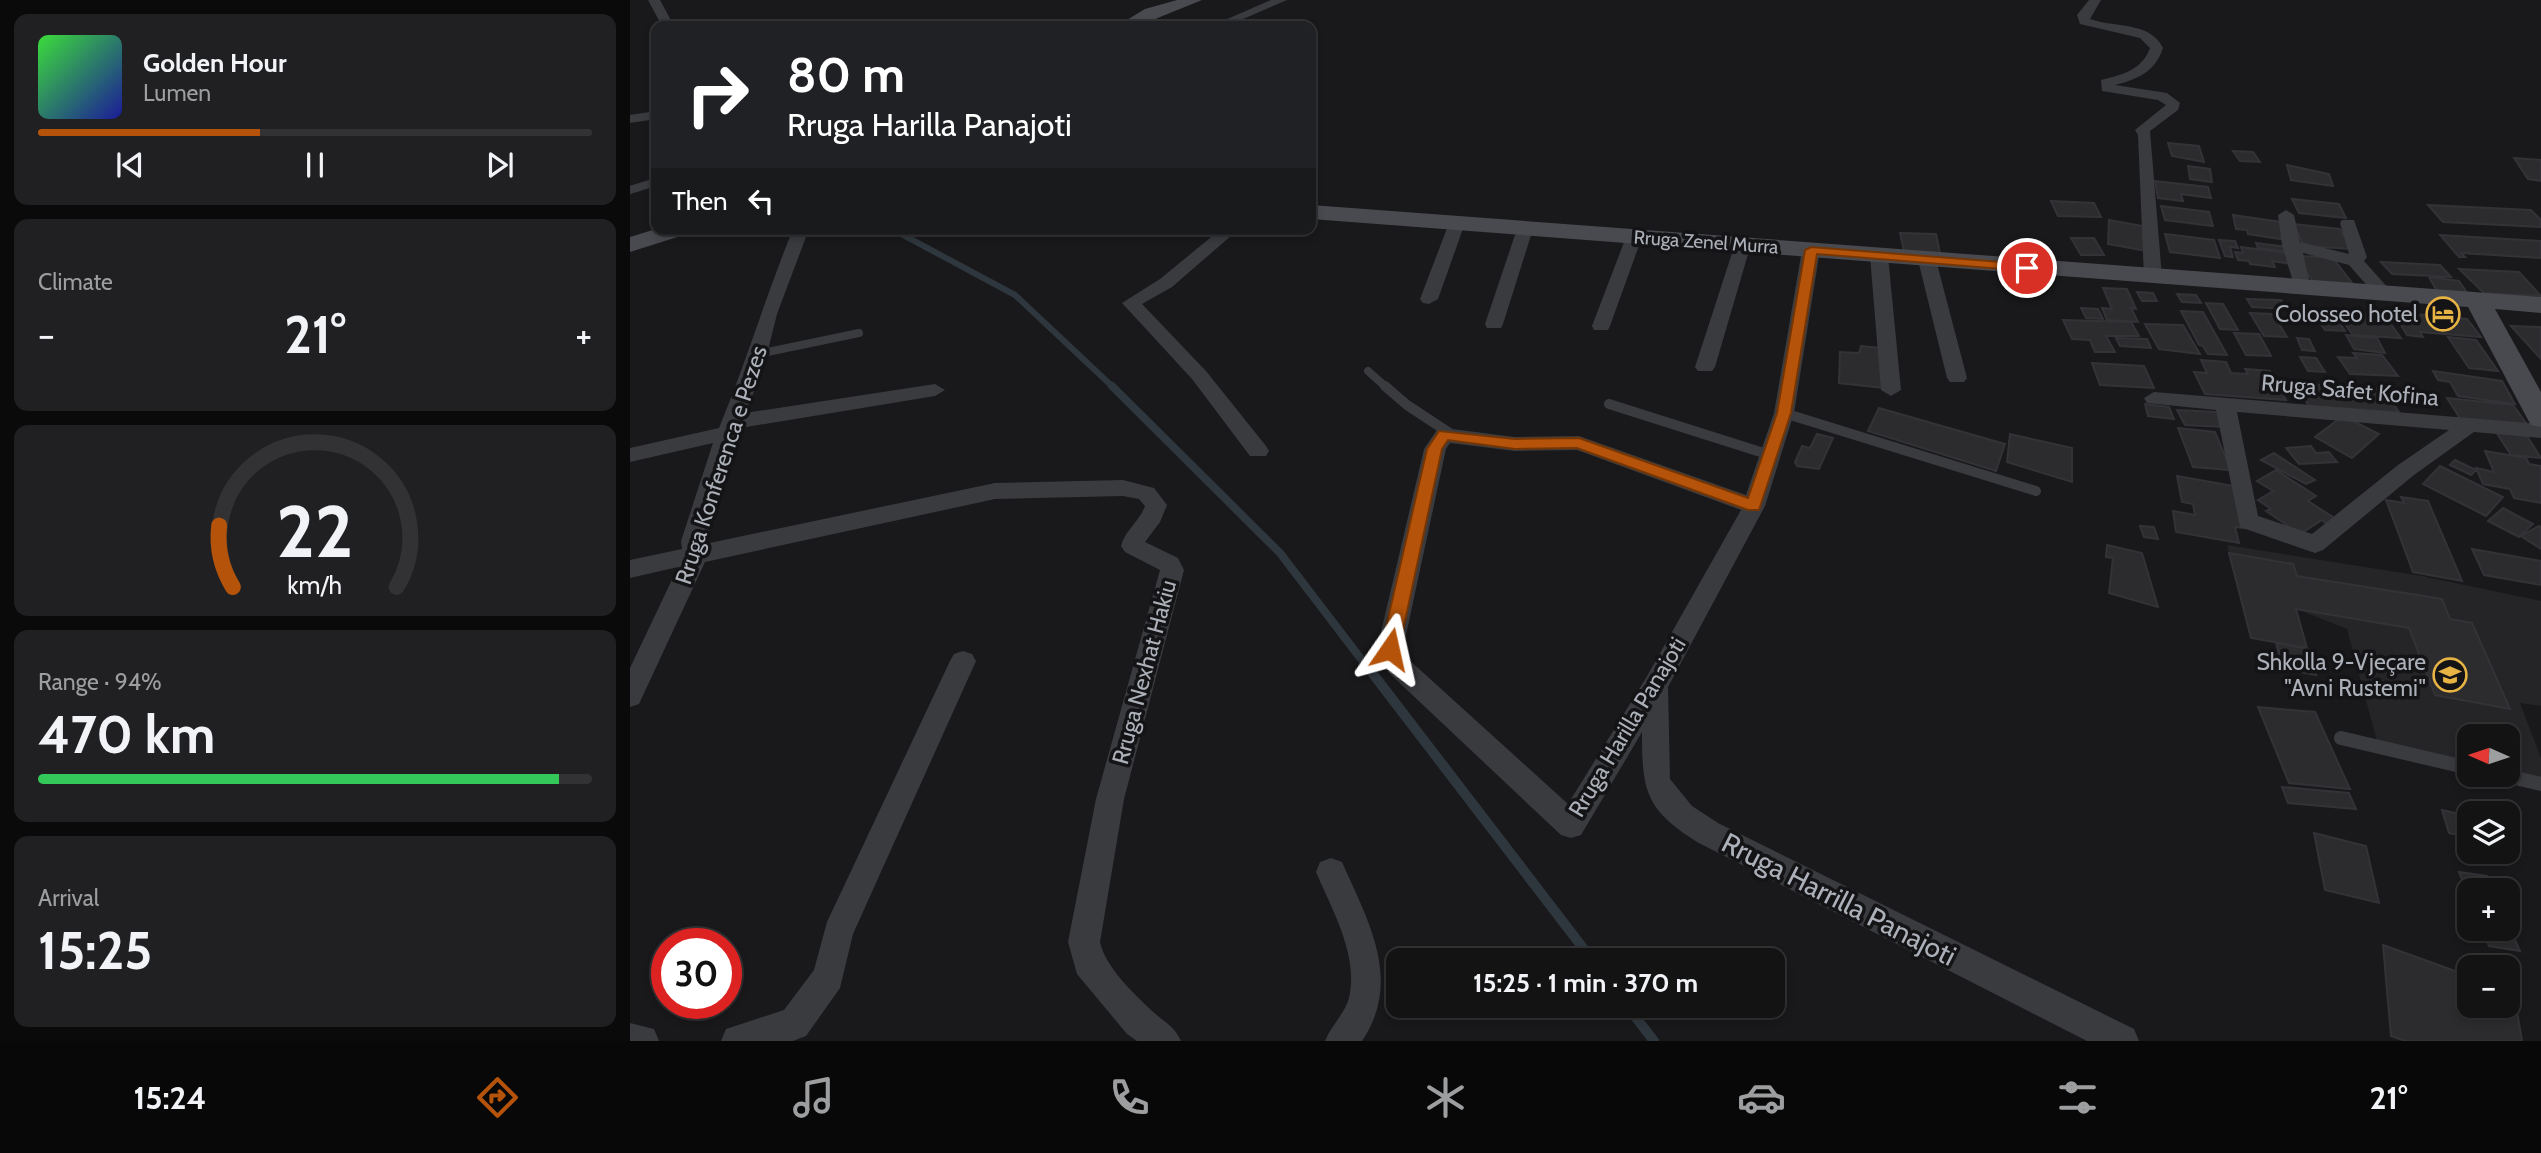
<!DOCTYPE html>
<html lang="en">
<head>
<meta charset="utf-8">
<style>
	:root { --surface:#131314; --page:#202022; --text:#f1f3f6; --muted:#9d9ea0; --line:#323234; --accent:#b45309 }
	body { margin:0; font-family:Cabin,sans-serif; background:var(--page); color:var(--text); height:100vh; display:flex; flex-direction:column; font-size:26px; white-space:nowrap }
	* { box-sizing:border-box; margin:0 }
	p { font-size:23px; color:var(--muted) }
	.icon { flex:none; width:38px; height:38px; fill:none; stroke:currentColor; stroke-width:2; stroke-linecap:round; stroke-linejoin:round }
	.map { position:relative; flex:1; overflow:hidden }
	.drawer { display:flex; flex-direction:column; gap:14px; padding:14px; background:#0a0a0b; width:630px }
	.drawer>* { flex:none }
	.guide { position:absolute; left:21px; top:21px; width:665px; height:214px; border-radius:14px; box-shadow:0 4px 10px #0003,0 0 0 2px var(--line); background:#202124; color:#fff; overflow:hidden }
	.needle { width:46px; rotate:273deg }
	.buttons { position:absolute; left:1827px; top:724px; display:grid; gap:14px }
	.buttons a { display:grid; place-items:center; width:63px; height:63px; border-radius:14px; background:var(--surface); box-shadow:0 4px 10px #0003,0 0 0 2px var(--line); font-size:35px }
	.speed { position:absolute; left:21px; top:928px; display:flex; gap:14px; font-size:35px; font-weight:700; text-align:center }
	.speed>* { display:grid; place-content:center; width:91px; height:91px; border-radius:50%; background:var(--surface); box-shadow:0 4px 10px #0003,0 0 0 2px var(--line); line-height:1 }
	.speed .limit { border:10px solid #d22; background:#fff; color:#111 }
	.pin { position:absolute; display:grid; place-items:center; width:60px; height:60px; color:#fff; margin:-30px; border:4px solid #fff; border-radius:50%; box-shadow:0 2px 7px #0007 }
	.me { position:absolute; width:77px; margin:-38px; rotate:11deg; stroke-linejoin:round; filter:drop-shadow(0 0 5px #0008) }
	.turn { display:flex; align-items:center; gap:24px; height:147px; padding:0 21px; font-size:32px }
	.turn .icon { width:91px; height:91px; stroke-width:2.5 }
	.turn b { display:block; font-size:49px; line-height:60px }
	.then { display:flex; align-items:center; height:66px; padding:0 21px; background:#0003; gap:14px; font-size:26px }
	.big { font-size:52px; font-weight:700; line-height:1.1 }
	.drawer .tile { flex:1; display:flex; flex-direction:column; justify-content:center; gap:10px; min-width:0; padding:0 24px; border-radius:14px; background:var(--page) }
	.drawer .dial { align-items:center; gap:0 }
	.dial svg { height:182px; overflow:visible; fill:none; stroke:var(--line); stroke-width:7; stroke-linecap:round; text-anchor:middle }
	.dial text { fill:var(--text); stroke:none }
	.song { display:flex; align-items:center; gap:21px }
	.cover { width:84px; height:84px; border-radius:10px; background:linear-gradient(135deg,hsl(120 70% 55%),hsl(240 70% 35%)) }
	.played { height:7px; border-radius:4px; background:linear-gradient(90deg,var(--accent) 40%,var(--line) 40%) }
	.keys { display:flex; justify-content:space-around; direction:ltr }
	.heat { display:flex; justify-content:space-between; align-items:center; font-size:38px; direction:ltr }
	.charge { height:10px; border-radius:5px; background:linear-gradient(90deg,#34c759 94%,var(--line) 0) }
	.trip { position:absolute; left:756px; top:948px; width:399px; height:70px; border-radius:14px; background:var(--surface); box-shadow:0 4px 10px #0003,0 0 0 2px var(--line); font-weight:700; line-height:70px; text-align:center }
	.dock { display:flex; height:112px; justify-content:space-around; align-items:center; background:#080808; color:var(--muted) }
	.dock .icon { width:49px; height:49px }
	.dock .selected { color:var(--accent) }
	.dock b { font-size:32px; color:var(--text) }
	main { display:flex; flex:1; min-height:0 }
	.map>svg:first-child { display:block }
	.built { fill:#252528 }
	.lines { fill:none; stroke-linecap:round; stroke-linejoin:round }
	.stream-far2 { stroke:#2f373e; stroke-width:6 }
	.stream-far1 { stroke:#2f373e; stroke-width:8 }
	.stream { stroke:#2f373e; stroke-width:10 }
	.building { fill:#2c2c2f; stroke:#333337; stroke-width:2 }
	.lane-far2 { stroke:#3a3b3f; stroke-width:8 }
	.lane-far1 { stroke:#3a3b3f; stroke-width:10 }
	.lane { stroke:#3a3b3f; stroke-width:14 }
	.street { fill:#3a3b3f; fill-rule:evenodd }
	.secondary { fill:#484a4f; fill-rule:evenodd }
	.route { fill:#b45309; stroke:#753606; stroke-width:2 }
	.labels { text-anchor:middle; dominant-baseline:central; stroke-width:7; stroke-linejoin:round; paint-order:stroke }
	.far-street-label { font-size:19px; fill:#acb0b9; stroke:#141416 }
	.poi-label { font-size:23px; fill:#acb0b9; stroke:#141416; text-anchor:end }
	.street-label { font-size:23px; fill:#acb0b9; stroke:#141416 }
	.near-street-label { font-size:28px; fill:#acb0b9; stroke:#141416 }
</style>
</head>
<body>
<main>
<section class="drawer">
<div class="tile">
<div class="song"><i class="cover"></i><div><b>Golden Hour</b><p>Lumen</p></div></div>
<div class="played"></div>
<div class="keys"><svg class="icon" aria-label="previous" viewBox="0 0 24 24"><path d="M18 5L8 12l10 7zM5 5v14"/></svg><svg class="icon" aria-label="pause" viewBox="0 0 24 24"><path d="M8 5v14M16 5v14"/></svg><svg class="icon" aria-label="next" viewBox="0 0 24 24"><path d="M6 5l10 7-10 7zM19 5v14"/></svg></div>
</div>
<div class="tile"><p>Climate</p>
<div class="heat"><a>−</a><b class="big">21°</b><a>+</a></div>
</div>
<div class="tile dial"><svg viewBox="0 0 100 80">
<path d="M14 69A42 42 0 1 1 86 69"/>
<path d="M14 69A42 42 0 0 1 8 42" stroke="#b45309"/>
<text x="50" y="56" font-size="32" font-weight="700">22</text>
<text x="50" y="72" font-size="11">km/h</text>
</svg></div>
<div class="tile"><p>Range · 94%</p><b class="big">470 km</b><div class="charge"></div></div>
<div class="tile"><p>Arrival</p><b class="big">15:25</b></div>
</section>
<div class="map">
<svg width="1911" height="1041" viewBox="0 0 1911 1041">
	<rect width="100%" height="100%" fill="#19191b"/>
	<path class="built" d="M 1597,545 L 1792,576 L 1911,601 L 1911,706 L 1890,703 L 1911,758 L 1911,780 L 1878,773 L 1878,737 L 1839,737 L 1839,764 L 1748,745 L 1717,629 L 1667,609 L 1677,648 L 1621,638 Z"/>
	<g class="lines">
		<path class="stream-far2" d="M 262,229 L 385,295 L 484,388"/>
		<path class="stream-far1" d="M 482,386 L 650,553 L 741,672"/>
		<path class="stream" d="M 740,670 L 963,961
			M 997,1006 L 1024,1041"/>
	</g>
	<path class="building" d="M 1538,143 L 1569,146 L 1574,162 L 1542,156 Z
		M 1603,151 L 1623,152 L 1630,162 L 1610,161 Z
		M 1884,158 L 1911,160 L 1911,181 L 1898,179 Z
		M 1657,165 L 1699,174 L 1703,186 L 1661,180 Z
		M 1558,166 L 1580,169 L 1582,182 L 1560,179 Z
		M 1525,181 L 1578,187 L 1581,198 L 1551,194 L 1553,201 L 1528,198 Z
		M 1662,199 L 1709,204 L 1716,218 L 1669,213 Z
		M 1421,201 L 1464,203 L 1471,217 L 1428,216 Z
		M 1798,205 L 1901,210 L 1911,220 L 1911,227 L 1813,222 Z
		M 1531,206 L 1579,212 L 1583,226 L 1535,220 Z
		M 1603,215 L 1651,222 L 1657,240 L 1618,234 L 1617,230 L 1606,229 Z
		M 1479,220 L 1518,227 L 1517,251 L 1478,244 Z
		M 1663,224 L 1710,229 L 1722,249 L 1674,246 Z
		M 1270,233 L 1306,234 L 1310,253 L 1274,251 Z
		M 1535,234 L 1584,240 L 1590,258 L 1540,252 Z
		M 1810,235 L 1911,241 L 1911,258 L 1831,253 L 1835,257 L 1829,257 Z
		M 1441,238 L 1464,238 L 1474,255 L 1451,255 Z
		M 1589,240 L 1605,241 L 1608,248 L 1600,247 L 1603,257 L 1595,256 Z
		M 1626,243 L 1657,247 L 1659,252 L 1628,248 Z
		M 1611,247 L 1658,253 L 1662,264 L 1642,261 L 1645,267 L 1620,264 L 1619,261 L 1608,260 L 1605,252 L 1613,253 Z
		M 1664,256 L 1702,257 L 1722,283 L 1683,281 Z
		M 1751,262 L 1810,265 L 1821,277 L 1762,274 Z
		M 1829,269 L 1889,272 L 1911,296 L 1854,293 Z
		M 1799,277 L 1829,281 L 1840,297 L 1808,293 Z
		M 1473,288 L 1497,289 L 1506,309 L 1501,308 L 1508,322 L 1477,320 L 1472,308 L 1482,309 Z
		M 1507,292 L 1523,293 L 1527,301 L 1512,301 Z
		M 1547,294 L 1566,295 L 1571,303 L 1552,302 Z
		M 1617,299 L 1651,300 L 1657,309 L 1622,307 Z
		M 1576,303 L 1593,304 L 1608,330 L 1590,329 Z
		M 1451,308 L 1468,309 L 1473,319 L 1456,318 Z
		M 1551,311 L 1573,312 L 1597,355 L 1578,354 L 1573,346 L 1569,345 Z
		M 1763,312 L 1837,319 L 1851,337 L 1790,332 L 1793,337 L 1777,335 Z
		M 1620,313 L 1643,314 L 1657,337 L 1634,336 Z
		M 1707,313 L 1754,315 L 1771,338 L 1723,335 Z
		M 1684,314 L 1704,315 L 1715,331 L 1695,330 Z
		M 1433,320 L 1501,322 L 1509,336 L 1476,336 L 1485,352 L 1465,352 L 1460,340 L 1442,339 Z
		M 1515,324 L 1553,325 L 1570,354 L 1529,349 Z
		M 1881,326 L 1911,327 L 1911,359 Z
		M 1604,333 L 1629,334 L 1641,356 L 1616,355 Z
		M 1716,335 L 1747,338 L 1755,353 L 1724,349 Z
		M 1818,337 L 1846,340 L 1868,371 L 1839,368 Z
		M 1486,338 L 1517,339 L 1521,348 L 1490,346 Z
		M 1667,338 L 1679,339 L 1685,351 L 1672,350 Z
		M 1231,346 L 1250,348 L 1255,388 L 1209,383 L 1210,352 L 1229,353 Z
		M 1723,353 L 1752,355 L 1768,376 L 1720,374 L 1708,357 L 1727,358 Z
		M 1670,357 L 1686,358 L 1695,372 L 1678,371 Z
		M 1571,360 L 1596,362 L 1601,373 L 1618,374 L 1615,369 L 1640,371 L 1656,400 L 1575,394 L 1564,372 L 1577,373 Z
		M 1462,363 L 1514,366 L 1524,388 L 1470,385 Z
		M 1803,371 L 1872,381 L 1885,404 L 1828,396 L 1820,382 L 1808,380 Z
		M 1665,383 L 1753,389 L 1769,412 L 1679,406 Z
		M 1817,398 L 1883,405 L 1899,427 L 1831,420 Z
		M 1515,404 L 1539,407 L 1544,419 L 1518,416 Z
		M 1249,408 L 1375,444 L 1366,471 L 1238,431 Z
		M 1547,410 L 1587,412 L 1595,427 L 1555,425 Z
		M 1713,416 L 1749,434 L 1722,458 L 1685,437 Z
		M 1548,428 L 1585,432 L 1601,470 L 1563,467 Z
		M 1866,432 L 1897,436 L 1911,458 L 1881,455 Z
		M 1187,434 L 1203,438 L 1189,469 L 1167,466 L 1165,462 L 1172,446 L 1180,448 Z
		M 1380,434 L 1442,448 L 1442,482 L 1377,462 Z
		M 1681,446 L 1686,453 L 1699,452 L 1707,462 L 1669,464 L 1656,448 Z
		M 1855,451 L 1896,458 L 1899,464 L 1911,466 L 1911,503 L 1884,498 L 1880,489 L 1853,484 L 1846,468 L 1864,472 Z
		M 1644,453 L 1685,480 L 1676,484 L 1631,460 Z
		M 1825,460 L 1846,470 L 1841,475 L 1820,465 Z
		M 1810,466 L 1873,497 L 1856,516 L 1793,484 Z
		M 1646,470 L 1686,496 L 1678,501 L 1706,519 L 1698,525 L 1692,520 L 1670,534 L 1636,511 L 1641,509 L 1628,500 L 1643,491 L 1627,481 Z
		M 1547,476 L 1604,486 L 1614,528 L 1605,527 L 1609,543 L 1546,532 L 1543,511 L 1565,515 L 1563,504 L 1552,502 Z
		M 1771,497 L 1798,501 L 1832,581 L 1783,572 L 1756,500 L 1774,503 Z
		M 1873,508 L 1903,524 L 1889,537 L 1858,521 Z
		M 1510,526 L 1524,527 L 1528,539 L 1514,537 Z
		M 1909,526 L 1911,527 L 1911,549 L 1891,536 Z
		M 1477,545 L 1512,553 L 1528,607 L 1479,593 L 1483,558 L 1476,557 Z
		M 1842,549 L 1911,561 L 1911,585 L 1854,575 Z
		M 1599,553 L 1663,564 L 1667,576 L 1812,599 L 1820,619 L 1842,623 L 1880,709 L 1805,695 L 1779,628 L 1666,609 L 1677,648 L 1621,638 Z
		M 1646,643 L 1679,649 L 1686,675 L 1653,669 Z
		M 1628,707 L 1685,712 L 1720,789 L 1659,783 Z
		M 1652,787 L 1719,793 L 1726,809 L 1658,803 Z
		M 1812,810 L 1839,816 L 1839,838 L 1819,833 Z
		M 1684,833 L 1736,846 L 1749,903 L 1695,890 Z
		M 1829,872 L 1857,876 L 1863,891 L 1839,891 L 1839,897 Z
		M 1878,924 L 1890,951 L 1859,946 L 1852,929 L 1878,929 Z
		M 1753,945 L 1839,976 L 1839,1006 L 1878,1006 L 1878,990 L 1884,993 L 1892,1041 L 1775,1041 L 1761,1036 Z"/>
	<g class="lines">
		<path class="lane-far2" d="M 0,190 L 26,182
			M 128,354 L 229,333
			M 738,371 L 757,388"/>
		<path class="lane-far1" d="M 755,386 L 777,405 L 821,434
			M 979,404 L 1140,455
			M 1154,413 L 1406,491"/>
		<path class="lane" d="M 1711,738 L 1839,768
			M 1872,775 L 1911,784"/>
		<path class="street" d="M 18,0 L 30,0 L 44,26 L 32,26 Z
			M 641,0 L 657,0 L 597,26 L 581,26 Z
			M 1459,0 L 1471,0 L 1460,19 C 1484,28 1520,21 1533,48 C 1525,72 1508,79 1485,85 L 1537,93 L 1550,103 L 1548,110 L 1520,131 L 1532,277 L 1523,282 L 1514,277 L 1508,135 L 1505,130 L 1536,105 L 1528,100 L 1472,91 L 1471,80 C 1492,75 1512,70 1520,48 L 1510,38 L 1450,24 L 1447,15 Z
			M 26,111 L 26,119 L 0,123 L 0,115 Z
			M 1656,210 L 1664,215 L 1670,242 L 1719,254 L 1710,223 L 1712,220 L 1724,220 L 1737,257 L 1734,261 L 1760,290 L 1763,294 L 1760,298 L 1748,298 L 1719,265 L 1673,253 L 1681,288 L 1678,292 L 1666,292 L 1652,245 L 1648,215 Z
			M 827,218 L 835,223 L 808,299 L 799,304 L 793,303 L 790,299 L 819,223 Z
			M 895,224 L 903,229 L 873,324 L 871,328 L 857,328 L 855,324 L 887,229 Z
			M 163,229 L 179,229 L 147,314 L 133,370 L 115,413 L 305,384 L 315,390 L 305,396 L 110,428 L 75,544 L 365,483 L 493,480 L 524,488 L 537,505 L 530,522 L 515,542 L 548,558 L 554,570 L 494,799 L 470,942 C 475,966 502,992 520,1009 C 532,1021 544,1025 551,1041 L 507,1041 L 497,1034 L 447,974 L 438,942 L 466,799 L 530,570 L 495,552 L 491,546 C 495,530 510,521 515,506 L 509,499 L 493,496 L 365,499 L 75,562 L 9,704 L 0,707 L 0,668 L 48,567 L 0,578 L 0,560 L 52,549 L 51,541 L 83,443 L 0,462 L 0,448 L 89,428 C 116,363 136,295 163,229 Z
			M 591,229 L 609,229 L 542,287 L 512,304 L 576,371 L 636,446 L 639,451 L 636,456 L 620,456 L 562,379 L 492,303 L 530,279 Z
			M 1004,232 L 1012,237 L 980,326 L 978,330 L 964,330 L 962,326 L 996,237 Z
			M 1113,239 L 1121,244 L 1085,367 L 1082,371 L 1068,371 L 1065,367 L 1105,244 Z
			M 1181,245 L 1190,250 L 1164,413 L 1135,506 L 1038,687 L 1040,779 L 1062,806 L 1088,823 L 1504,1029 L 1509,1041 L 1457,1041 L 1067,842 C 1015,809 1012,791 1012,732 L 951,835 L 941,838 L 931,835 L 758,672 L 747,649 L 794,449 L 807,430 L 814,428 L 885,437 L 949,436 L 1116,495 L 1144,413 L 1172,250 ZM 820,443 L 885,451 L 947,450 L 1111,510 L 1016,678 L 938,804 L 777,658 L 773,649 L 816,449 Z
			M 1249,251 L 1258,256 L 1271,390 L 1261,396 L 1251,390 L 1240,256 Z
			M 1297,255 L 1306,260 L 1337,378 L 1334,382 L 1320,382 L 1317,378 L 1288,260 Z
			M 1524,392 L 1911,424 L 1911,438 L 1844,432 L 1784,475 L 1693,550 L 1685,553 L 1610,527 L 1586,410 L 1517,403 L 1514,398 ZM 1607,412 L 1819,430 L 1768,465 L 1682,534 L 1628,516 Z
			M 333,651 L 342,654 L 346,661 L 223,934 L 210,988 L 176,1036 L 163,1041 L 91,1041 L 96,1029 L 154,1010 L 184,970 L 197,922 L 320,661 L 324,654 Z
			M 701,858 L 712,862 C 738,921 773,980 732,1041 L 695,1041 C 701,1026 715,1013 719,998 C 729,955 702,910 686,872 L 690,862 Z
			M 0,1023 L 24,1029 L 29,1041 L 0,1041 Z"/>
		<path class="secondary" d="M 547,0 L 572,0 L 508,26 L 487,26 L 515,9 Z
			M 681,205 L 1911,297 L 1911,313 L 1865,309 L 1911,392 L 1911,427 L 1901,425 L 1897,418 L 1838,307 L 681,219 Z
			M 26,229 L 60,229 L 57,234 L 0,252 L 0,237 Z"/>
	</g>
	<path class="route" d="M 1181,247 L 1397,264 L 1403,268 L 1397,271 L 1187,254 L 1161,413 L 1129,510 L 1118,510 L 947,448 L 885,449 L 818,440 L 812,449 L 769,649 L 760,657 L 754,655 L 751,649 L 797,449 L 809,431 L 885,439 L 949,438 L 1118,498 L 1147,413 L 1175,250 Z"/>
	<defs>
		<symbol id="hotel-ring" viewBox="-11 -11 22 22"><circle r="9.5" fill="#141416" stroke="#e7b344" stroke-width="1.5"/><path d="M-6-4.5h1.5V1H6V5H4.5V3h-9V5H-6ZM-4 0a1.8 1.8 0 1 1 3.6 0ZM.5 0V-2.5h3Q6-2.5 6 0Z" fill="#e7b344"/></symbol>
		<symbol id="school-ring" viewBox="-11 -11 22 22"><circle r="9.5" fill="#141416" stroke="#e7b344" stroke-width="1.5"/><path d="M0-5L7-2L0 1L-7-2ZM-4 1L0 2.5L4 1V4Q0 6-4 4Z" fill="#e7b344"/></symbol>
	</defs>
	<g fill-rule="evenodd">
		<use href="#hotel-ring" x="1794" y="295" width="38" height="38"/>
		<use href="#school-ring" x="1801" y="656" width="38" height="38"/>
	</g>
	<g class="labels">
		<g class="far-street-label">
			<text transform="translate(1076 242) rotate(4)">Rruga Zenel Murra</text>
		</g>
		<g class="poi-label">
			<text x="1788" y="314">Colosseo hotel</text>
			<text x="1796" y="662">Shkolla 9-Vjeçare<tspan x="1796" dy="26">"Avni Rustemi"</tspan></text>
		</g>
		<g class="street-label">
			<text transform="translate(1720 390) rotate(5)">Rruga Safet Kofina</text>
			<text transform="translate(91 465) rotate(-72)">Rruga Konferenca e Pezes</text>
			<text transform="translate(514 672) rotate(-75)">Rruga Nexhat Hakiu</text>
			<text transform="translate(997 727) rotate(-59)">Rruga Harilla Panajoti</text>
		</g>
		<g class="near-street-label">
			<text transform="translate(1209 899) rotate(27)">Rruga Harrilla Panajoti</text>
		</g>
	</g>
</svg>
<div class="buttons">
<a><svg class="needle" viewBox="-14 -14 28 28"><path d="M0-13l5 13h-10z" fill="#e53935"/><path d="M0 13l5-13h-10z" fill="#9d9ea0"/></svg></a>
<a><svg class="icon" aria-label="layers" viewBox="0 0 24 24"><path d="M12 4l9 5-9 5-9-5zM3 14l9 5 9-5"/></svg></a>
<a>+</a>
<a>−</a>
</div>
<div class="speed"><div class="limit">30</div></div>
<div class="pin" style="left:1397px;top:268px;background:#d93025"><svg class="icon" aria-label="arrive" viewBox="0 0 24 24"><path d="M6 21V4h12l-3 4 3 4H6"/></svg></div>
<svg class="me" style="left:760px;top:649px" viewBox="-20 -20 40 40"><path d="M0-17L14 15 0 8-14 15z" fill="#b45309" stroke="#fff" stroke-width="4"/></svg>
<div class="trip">15:25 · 1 min · 370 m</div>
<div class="guide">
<div class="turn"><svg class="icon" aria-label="right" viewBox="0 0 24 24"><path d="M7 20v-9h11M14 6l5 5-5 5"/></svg><div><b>80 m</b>Rruga Harilla Panajoti</div></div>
<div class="then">Then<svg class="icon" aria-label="left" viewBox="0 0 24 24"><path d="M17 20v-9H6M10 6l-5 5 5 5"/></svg></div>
</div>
</div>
</main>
<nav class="dock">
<b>15:24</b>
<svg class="icon selected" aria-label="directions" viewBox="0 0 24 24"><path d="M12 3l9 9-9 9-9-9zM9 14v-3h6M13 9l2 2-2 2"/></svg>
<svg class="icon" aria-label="music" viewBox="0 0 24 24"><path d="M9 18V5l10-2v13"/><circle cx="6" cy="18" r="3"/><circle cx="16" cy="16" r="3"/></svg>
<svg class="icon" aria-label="phone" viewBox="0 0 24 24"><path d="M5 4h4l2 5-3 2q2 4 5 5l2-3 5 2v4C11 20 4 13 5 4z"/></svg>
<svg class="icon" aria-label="climate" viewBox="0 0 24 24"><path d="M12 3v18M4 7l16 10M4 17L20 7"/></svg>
<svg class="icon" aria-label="car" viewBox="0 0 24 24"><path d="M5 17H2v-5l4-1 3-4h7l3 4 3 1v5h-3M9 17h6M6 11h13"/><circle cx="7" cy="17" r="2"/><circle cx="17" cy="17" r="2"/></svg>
<svg class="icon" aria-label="filters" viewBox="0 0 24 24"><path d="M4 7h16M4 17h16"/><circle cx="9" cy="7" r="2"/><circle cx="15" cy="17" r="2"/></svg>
<b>21°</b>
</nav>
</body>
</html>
